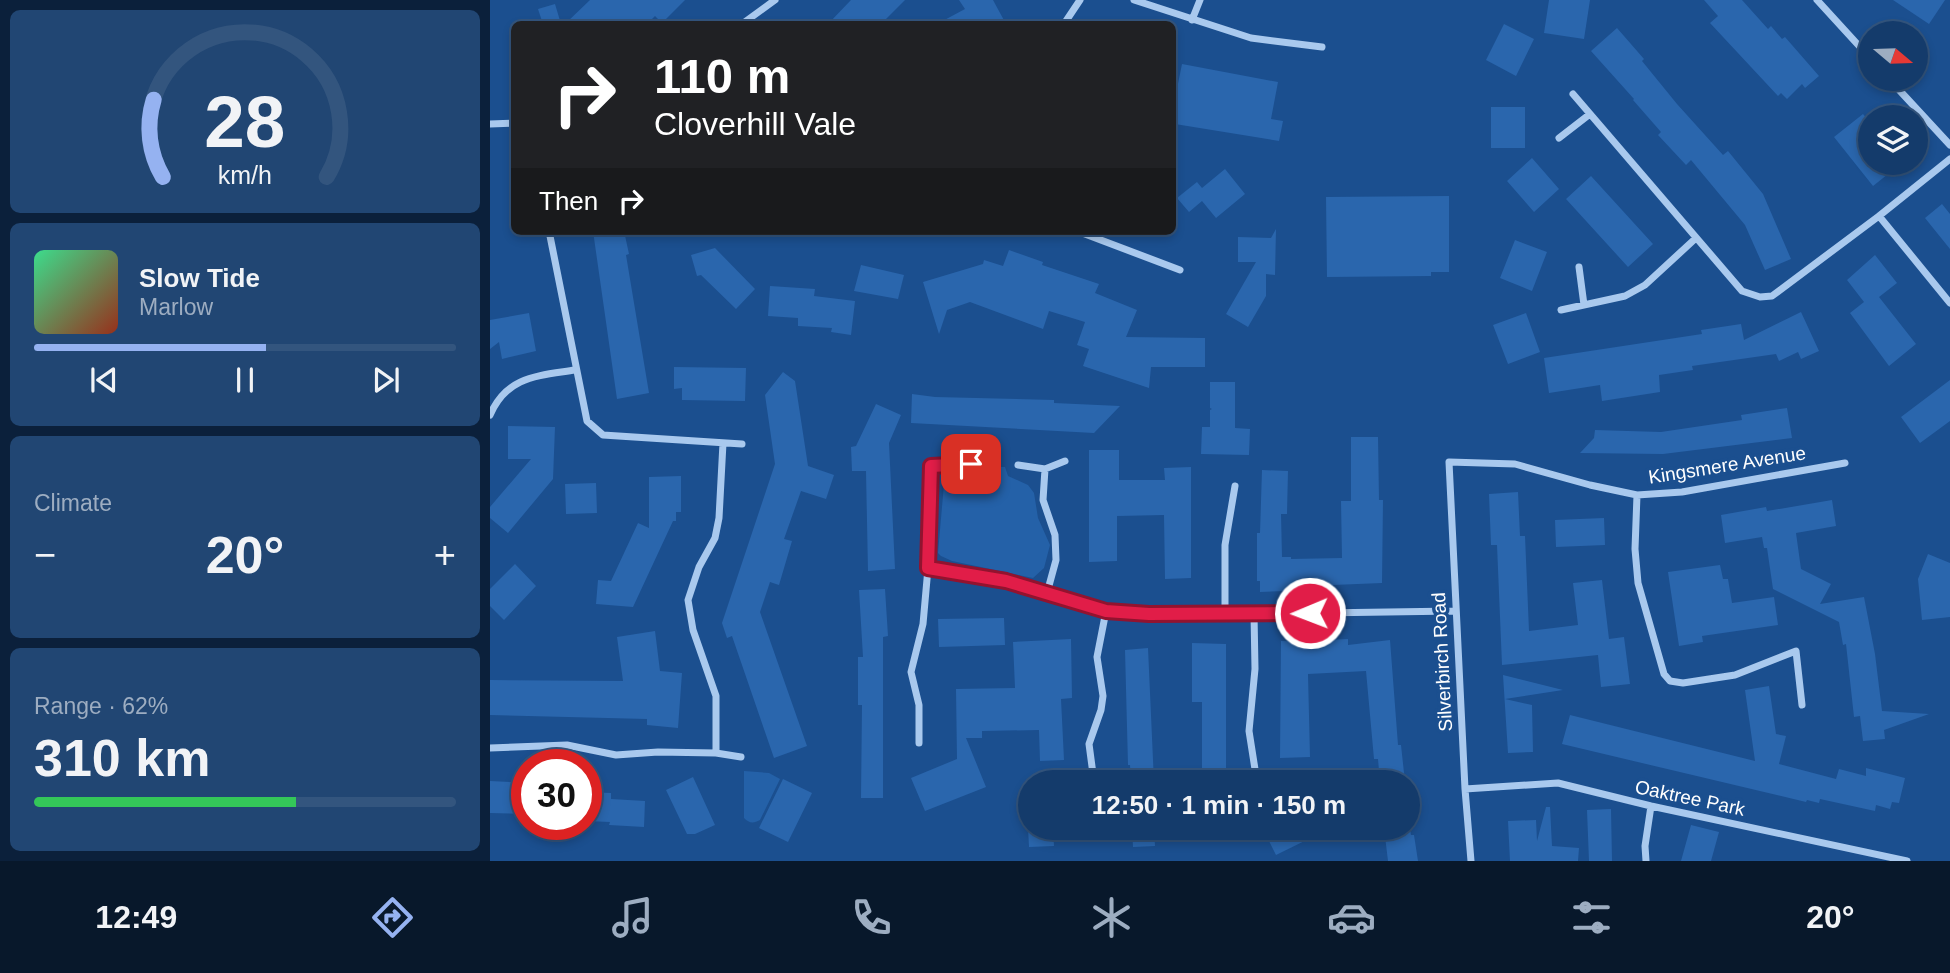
<!DOCTYPE html>
<html lang="en">
<head>
<meta charset="utf-8">
<style>
	:root { --surface:#143b6b; --page:#214673; --text:#f1f3f6; --muted:#9dadc1; --line:#33557e; --accent:#95b2f1 }
	body { margin:0; font-family:Helvetica,sans-serif; background:var(--page); color:var(--text); height:100vh; display:flex; flex-direction:column; font-size:26px; white-space:nowrap }
	* { box-sizing:border-box; margin:0 }
	p { font-size:23px; color:var(--muted) }
	.icon { flex:none; width:38px; height:38px; fill:none; stroke:currentColor; stroke-width:2; stroke-linecap:round; stroke-linejoin:round }
	.map { position:relative; flex:1; overflow:hidden }
	.panel { display:flex; flex-direction:column; gap:10px; padding:10px; background:#0b203b; width:490px }
	.panel>* { flex:none }
	.top-card { position:absolute; left:21px; top:21px; width:665px; height:214px; border-radius:10px; box-shadow:0 4px 10px #0003,0 0 0 2px var(--line); background:#202124; color:#fff; overflow:hidden }
	.needle { width:46px; rotate:109deg }
	.buttons { position:absolute; left:1368px; top:21px; display:grid; gap:14px }
	.buttons a { display:grid; place-items:center; width:70px; height:70px; border-radius:50%; background:var(--surface); box-shadow:0 4px 10px #0003,0 0 0 2px var(--line); font-size:35px }
	.speed { position:absolute; left:21px; top:749px; display:flex; gap:14px; font-size:35px; font-weight:700; text-align:center }
	.speed>* { display:grid; place-content:center; width:91px; height:91px; border-radius:50%; background:var(--surface); box-shadow:0 4px 10px #0003,0 0 0 2px var(--line); line-height:1 }
	.speed .limit { border:10px solid #d22; background:#fff; color:#111 }
	.pin { position:absolute; display:grid; place-items:center; width:60px; height:60px; color:#fff; margin:-30px; border-radius:14px; box-shadow:0 4px 10px #0006 }
	.me { position:absolute; width:77px; margin:-38px; rotate:269deg; stroke-linejoin:round; filter:drop-shadow(0 0 5px #0008) }
	.turn { display:flex; align-items:center; gap:24px; height:147px; padding:0 28px; font-size:32px }
	.turn .icon { width:91px; height:91px; stroke-width:2.5 }
	.turn b { display:block; font-size:49px; line-height:60px }
	.then { display:flex; align-items:center; height:66px; padding:0 28px; background:#0003; gap:14px; font-size:26px }
	.big { font-size:52px; font-weight:700; line-height:1.1 }
	.panel .card { flex:1; display:flex; flex-direction:column; justify-content:center; gap:10px; min-width:0; padding:0 24px; border-radius:10px; background:var(--page) }
	.panel .dial { align-items:center; gap:0 }
	.dial svg { height:182px; overflow:visible; fill:none; stroke:var(--line); stroke-width:7; stroke-linecap:round; text-anchor:middle }
	.dial text { fill:var(--text); stroke:none }
	.song { display:flex; align-items:center; gap:21px }
	.cover { width:84px; height:84px; border-radius:10px; background:linear-gradient(135deg,hsl(150 70% 55%),hsl(10 70% 35%)) }
	.played { height:7px; border-radius:4px; background:linear-gradient(90deg,var(--accent) 55%,var(--line) 55%) }
	.keys { display:flex; justify-content:space-around; direction:ltr }
	.heat { display:flex; justify-content:space-between; align-items:center; font-size:38px; direction:ltr }
	.charge { height:10px; border-radius:5px; background:linear-gradient(90deg,#34c759 62%,var(--line) 0) }
	.trip { position:absolute; left:528px; top:770px; width:402px; height:70px; border-radius:35px; background:var(--surface); box-shadow:0 4px 10px #0003,0 0 0 2px var(--line); font-weight:700; line-height:70px; text-align:center }
	.menu { display:flex; height:112px; justify-content:space-around; align-items:center; background:#08182b; color:var(--muted) }
	.menu .icon { width:49px; height:49px }
	.menu .selected { color:var(--accent) }
	.menu b { font-size:32px; color:var(--text) }
	main { display:flex; flex:1; min-height:0 }
	.map>svg:first-child { display:block }
	.green { fill:#2461a8 }
	.building { fill:#2a66ad }
	.lines { fill:none; stroke-linecap:round; stroke-linejoin:round }
	.street { stroke:#a9c9ee; stroke-width:7 }
	.route-casing { stroke:#92132f; stroke-width:18 }
	.route { stroke:#e11d48; stroke-width:12 }
	.labels { text-anchor:middle; dominant-baseline:central; stroke-width:7; stroke-linejoin:round; paint-order:stroke }
	.street-label { font-size:19px; fill:#fff; stroke:#1b4f8f }
</style>
</head>
<body>
<main>
<section class="panel">
<div class="card dial"><svg viewBox="0 0 100 80">
<path d="M14 69A42 42 0 1 1 86 69"/>
<path d="M14 69A42 42 0 0 1 10 35" stroke="#95b2f1"/>
<text x="50" y="56" font-size="32" font-weight="700">28</text>
<text x="50" y="72" font-size="11">km/h</text>
</svg></div>
<div class="card">
<div class="song"><i class="cover"></i><div><b>Slow Tide</b><p>Marlow</p></div></div>
<div class="played"></div>
<div class="keys"><svg class="icon" aria-label="previous" viewBox="0 0 24 24"><path d="M18 5L8 12l10 7zM5 5v14"/></svg><svg class="icon" aria-label="pause" viewBox="0 0 24 24"><path d="M8 5v14M16 5v14"/></svg><svg class="icon" aria-label="next" viewBox="0 0 24 24"><path d="M6 5l10 7-10 7zM19 5v14"/></svg></div>
</div>
<div class="card"><p>Climate</p>
<div class="heat"><a>−</a><b class="big">20°</b><a>+</a></div>
</div>
<div class="card"><p>Range · 62%</p><b class="big">310 km</b><div class="charge"></div></div>
</section>
<div class="map">
<svg width="1460" height="861" viewBox="0 0 1460 861">
	<rect width="100%" height="100%" fill="#1b4f8f"/>
	<path class="green" d="M 492,467 L 515,467 L 518,476 L 538,485 L 544,493 L 548,518 L 560,545 L 554,568 L 543,578 L 462,561 L 451,556 L 448,553 L 454,484 L 463,477 L 474,481 L 486,478 Z
		M 254,771 L 279,773 L 290,779 L 270,820 C 263,824 259,823 254,818 Z"/>
	<path class="building" d="M 100,0 L 195,0 L 172,23 L 165,16 L 157,24 L 75,24 Z
		M 361,0 L 415,0 L 391,24 L 338,24 Z
		M 469,0 L 503,0 L 516,24 L 447,24 L 475,9 Z
		M 1059,0 L 1100,0 L 1094,39 L 1054,33 Z
		M 1214,0 L 1252,0 L 1278,29 L 1281,26 L 1292,39 L 1295,37 L 1329,76 L 1315,88 L 1312,84 L 1297,99 L 1291,93 L 1288,96 L 1220,23 L 1228,16 Z
		M 1403,0 L 1455,0 L 1439,24 Z
		M 65,4 L 71,24 L 53,24 L 48,9 Z
		M 1014,24 L 1044,39 L 1026,76 L 996,60 Z
		M 1127,28 L 1154,59 L 1152,61 L 1187,104 L 1233,155 L 1238,151 L 1273,194 L 1301,259 L 1275,270 L 1255,225 L 1201,160 L 1196,165 L 1168,135 L 1171,132 L 1143,100 L 1144,99 L 1101,51 Z
		M 692,64 L 788,82 L 781,119 L 793,121 L 789,141 L 685,124 L 686,118 L 682,117 L 682,113 Z
		M 1001,107 L 1035,107 L 1035,148 L 1001,148 Z
		M 1373,114 L 1381,124 L 1381,163 L 1412,163 L 1383,186 L 1344,137 Z
		M 1042,158 L 1069,189 L 1044,212 L 1017,181 Z
		M 735,169 L 755,194 L 726,218 L 712,201 L 699,212 L 687,198 L 707,182 L 712,188 Z
		M 1101,176 L 1163,244 L 1138,267 L 1076,199 Z
		M 959,196 L 959,272 L 941,272 L 941,276 L 837,277 L 836,197 Z
		M 1452,204 L 1460,214 L 1460,249 L 1435,218 Z
		M 786,229 L 785,275 L 776,274 L 776,296 L 758,327 L 736,314 L 766,262 L 748,262 L 748,237 L 781,238 Z
		M 103,231 L 134,231 L 139,254 L 136,255 L 159,393 L 127,399 Z
		M 1025,240 L 1057,252 L 1042,291 L 1010,278 Z
		M 225,248 L 265,289 L 246,309 L 211,275 L 207,276 L 201,255 Z
		M 519,250 L 553,262 L 552,265 L 609,284 L 605,293 L 647,310 L 636,337 L 715,338 L 715,367 L 661,367 L 659,388 L 593,366 L 599,349 L 587,345 L 595,322 L 559,311 L 553,329 L 480,302 L 457,310 L 449,334 L 433,282 L 493,264 L 494,260 L 513,266 Z
		M 1385,255 L 1407,283 L 1389,297 L 1426,344 L 1399,366 L 1360,313 L 1374,302 L 1357,280 Z
		M 371,265 L 414,275 L 408,299 L 364,291 Z
		M 280,286 L 325,289 L 324,296 L 365,301 L 361,335 L 341,332 L 342,328 L 308,326 L 308,318 L 278,316 Z
		M 1311,312 L 1329,351 L 1311,359 L 1308,352 L 1289,361 L 1286,354 L 1202,366 L 1203,370 L 1169,375 L 1170,392 L 1112,401 L 1110,385 L 1059,393 L 1054,358 L 1212,334 L 1211,330 L 1251,324 L 1254,340 Z
		M 39,313 L 46,351 L 12,359 L 9,342 L 0,349 L 0,320 Z
		M 1036,313 L 1050,352 L 1018,364 L 1003,325 Z
		M 184,367 L 256,368 L 255,401 L 192,400 L 192,388 L 184,389 Z
		M 293,372 L 305,381 L 318,466 L 344,475 L 336,499 L 311,491 L 294,539 L 302,541 L 289,585 L 280,582 L 270,612 L 317,746 L 284,758 L 242,636 L 237,638 L 232,623 L 285,464 L 275,395 Z
		M 1460,380 L 1460,421 L 1430,443 L 1411,417 Z
		M 720,382 L 745,382 L 745,428 L 760,429 L 759,455 L 711,454 L 712,427 L 720,427 L 720,410 L 722,409 L 720,408 Z
		M 422,394 L 445,397 L 564,400 L 564,403 L 630,406 L 604,433 L 421,423 Z
		M 386,404 L 411,415 L 399,443 L 405,569 L 378,571 L 376,471 L 362,471 L 361,447 L 366,446 Z
		M 1297,408 L 1302,438 L 1173,454 L 1090,453 L 1104,438 L 1105,430 L 1171,432 L 1252,420 L 1251,415 Z
		M 18,426 L 65,427 L 63,479 L 18,533 L 0,518 L 0,507 L 41,459 L 18,459 Z
		M 861,437 L 888,437 L 889,500 L 893,500 L 892,583 L 843,585 L 843,595 L 796,596 L 796,591 L 770,592 L 770,581 L 767,581 L 767,533 L 770,533 L 772,470 L 798,471 L 797,514 L 791,514 L 792,557 L 801,557 L 801,559 L 852,558 L 851,501 L 861,501 Z
		M 599,450 L 629,450 L 629,480 L 675,480 L 674,468 L 701,467 L 701,578 L 675,579 L 674,515 L 627,516 L 627,561 L 599,562 Z
		M 191,476 L 191,512 L 186,512 L 186,521 L 183,521 L 143,607 L 106,604 L 108,580 L 121,581 L 148,523 L 159,528 L 159,477 Z
		M 106,483 L 107,513 L 76,514 L 75,484 Z
		M 1028,492 L 1030,536 L 1035,536 L 1039,631 L 1088,625 L 1083,583 L 1112,580 L 1119,639 L 1134,637 L 1140,684 L 1111,687 L 1108,655 L 1012,665 L 1007,545 L 1001,545 L 999,494 Z
		M 1342,500 L 1346,526 L 1306,533 L 1311,569 L 1341,584 L 1330,604 L 1374,597 L 1385,654 L 1392,711 L 1439,714 L 1394,730 L 1395,739 L 1373,741 L 1370,716 L 1364,717 L 1356,644 L 1353,645 L 1349,622 L 1283,589 L 1277,548 L 1274,548 L 1272,537 L 1235,543 L 1231,515 L 1276,507 L 1277,511 Z
		M 1114,518 L 1115,545 L 1066,547 L 1065,520 Z
		M 1438,554 L 1460,563 L 1460,617 L 1432,620 L 1428,579 Z
		M 25,564 L 46,586 L 14,620 L 0,606 L 0,589 Z
		M 1230,565 L 1233,579 L 1238,579 L 1242,603 L 1284,597 L 1288,625 L 1212,636 L 1213,642 L 1189,646 L 1178,572 Z
		M 395,589 L 398,636 L 393,637 L 393,798 L 371,798 L 372,705 L 368,705 L 368,657 L 373,657 L 369,590 Z
		M 514,618 L 515,645 L 449,647 L 448,619 Z
		M 165,631 L 170,671 L 192,673 L 188,728 L 157,725 L 157,719 L 0,715 L 0,680 L 133,681 L 127,637 Z
		M 581,639 L 582,698 L 571,699 L 574,760 L 550,761 L 549,730 L 492,731 L 492,738 L 476,738 L 496,787 L 435,811 L 421,778 L 467,759 L 466,689 L 525,688 L 523,642 Z
		M 858,639 L 858,645 L 900,640 L 908,745 L 911,745 L 915,782 L 890,782 L 888,759 L 884,759 L 876,671 L 818,674 L 820,757 L 790,758 L 791,641 L 838,642 L 837,640 Z
		M 702,643 L 736,644 L 736,782 L 712,782 L 712,702 L 702,702 Z
		M 658,648 L 664,782 L 641,782 L 640,765 L 638,765 L 635,650 Z
		M 1013,675 L 1073,690 L 1015,699 L 1042,705 L 1043,752 L 1018,753 Z
		M 1279,686 L 1286,734 L 1296,736 L 1289,764 L 1346,779 L 1349,769 L 1376,776 L 1376,768 L 1415,778 L 1409,803 L 1402,802 L 1400,809 L 1386,805 L 1385,811 L 1330,799 L 1329,803 L 1317,800 L 1316,802 L 1072,744 L 1080,715 L 1265,761 L 1255,690 Z
		M 203,777 L 225,825 L 205,834 L 197,834 L 176,790 Z
		M 293,779 L 322,793 L 298,842 L 269,828 Z
		M 0,781 L 37,783 L 37,814 L 0,813 Z
		M 96,792 L 121,793 L 121,799 L 155,801 L 154,827 L 119,825 L 120,822 L 96,821 Z
		M 1056,807 L 1060,807 L 1062,846 L 1089,848 L 1088,861 L 1020,861 L 1018,821 L 1046,820 L 1047,841 Z
		M 1121,809 L 1122,861 L 1099,861 L 1097,810 Z
		M 1201,825 L 1229,832 L 1221,861 L 1191,861 Z
		M 538,828 L 563,828 L 564,846 L 539,847 Z
		M 642,828 L 664,828 L 665,846 L 643,847 Z
		M 785,828 L 841,828 L 786,855 L 775,833 Z
		M 894,828 L 920,828 L 921,835 L 924,835 L 928,861 L 898,861 Z"/>
	<g class="lines">
		<path class="street" d="M 644,0 L 761,38 L 832,47
			M 1327,0 L 1381,59
			M 702,20 L 710,0
			M 252,24 L 285,0
			M 574,24 L 590,0
			M 1399,79 L 1460,145
			M 1083,94 L 1252,291 L 1270,297 L 1282,296 L 1389,216 L 1460,159
			M 0,124 L 24,123
			M 1069,138 L 1100,114
			M 1389,216 L 1460,303
			M 59,231 L 97,421 L 113,435 L 252,444
			M 587,231 L 690,270
			M 1089,267 L 1094,305
			M 1071,310 L 1135,296 L 1155,285 L 1206,238
			M 0,415 C 17,376 47,376 85,370
			M 528,465 L 555,469 L 575,461
			M 555,469 L 553,500 L 565,535 L 566,560 L 557,593
			M 1147,495 L 1145,549 L 1148,583 L 1174,674 L 1180,681 L 1193,683 L 1245,675 L 1306,651 L 1312,705
			M 438,568 L 516,581 L 616,611 L 659,614 L 764,614 L 965,611
			M 735,614 L 735,545 L 745,486
			M 764,614 L 765,669 L 759,731 L 767,782
			M 429,743 L 429,705 L 421,672 L 433,624 L 438,568 L 441,466 L 481,464
			M 0,748 L 77,745 L 126,755 L 168,752 L 226,753 L 251,757
			M 226,753 L 226,696 L 203,630 L 198,600 L 209,567 L 225,538 L 229,518 L 233,443
			M 600,782 L 603,774 L 599,744 L 611,710 L 613,696 L 607,657 L 616,611
			M 975,789 L 1068,783 L 1161,806 L 1417,861
			M 981,861 L 975,789 L 959,462 L 1025,464 L 1100,485 L 1147,495 L 1192,492 L 1355,463
			M 1156,861 L 1155,846 L 1161,806"/>
	</g>
	<g class="lines">
		<defs>
			<path id="route" d="M 481,464 L 441,466 L 438,568 L 516,581 L 616,611 L 659,614 L 820,613"/>
		</defs>
		<use href="#route" class="route-casing"/>
		<use href="#route" class="route"/>
	</g>
	<g class="labels">
		<g class="street-label">
			<text transform="translate(1237 465) rotate(-9)">Kingsmere Avenue</text>
			<text transform="translate(952 662) rotate(-93)">Silverbirch Road</text>
			<text transform="translate(1200 798) rotate(12)">Oaktree Park</text>
		</g>
	</g>
</svg>
<div class="buttons">
<a><svg class="needle" viewBox="-14 -14 28 28"><path d="M0-13l5 13h-10z" fill="#e53935"/><path d="M0 13l5-13h-10z" fill="#9dadc1"/></svg></a>
<a><svg class="icon" aria-label="layers" viewBox="0 0 24 24"><path d="M12 4l9 5-9 5-9-5zM3 14l9 5 9-5"/></svg></a>
</div>
<div class="speed"><div class="limit">30</div></div>
<div class="pin" style="left:481px;top:464px;background:#d93025"><svg class="icon" aria-label="arrive" viewBox="0 0 24 24"><path d="M6 21V4h12l-3 4 3 4H6"/></svg></div>
<svg class="me" style="left:820px;top:613px" viewBox="-20 -20 40 40"><circle r="17" fill="#e11d48" stroke="#fff" stroke-width="3"/><path d="M0-11L8 9 0 5-8 9z" fill="#fff"/></svg>
<div class="trip">12:50 · 1 min · 150 m</div>
<div class="top-card">
<div class="turn"><svg class="icon" aria-label="right" viewBox="0 0 24 24"><path d="M7 20v-9h11M14 6l5 5-5 5"/></svg><div><b>110 m</b>Cloverhill Vale</div></div>
<div class="then">Then<svg class="icon" aria-label="right" viewBox="0 0 24 24"><path d="M7 20v-9h11M14 6l5 5-5 5"/></svg></div>
</div>
</div>
</main>
<nav class="menu">
<b>12:49</b>
<svg class="icon selected" aria-label="directions" viewBox="0 0 24 24"><path d="M12 3l9 9-9 9-9-9zM9 14v-3h6M13 9l2 2-2 2"/></svg>
<svg class="icon" aria-label="music" viewBox="0 0 24 24"><path d="M9 18V5l10-2v13"/><circle cx="6" cy="18" r="3"/><circle cx="16" cy="16" r="3"/></svg>
<svg class="icon" aria-label="phone" viewBox="0 0 24 24"><path d="M5 4h4l2 5-3 2q2 4 5 5l2-3 5 2v4C11 20 4 13 5 4z"/></svg>
<svg class="icon" aria-label="climate" viewBox="0 0 24 24"><path d="M12 3v18M4 7l16 10M4 17L20 7"/></svg>
<svg class="icon" aria-label="car" viewBox="0 0 24 24"><path d="M5 17H2v-5l4-1 3-4h7l3 4 3 1v5h-3M9 17h6M6 11h13"/><circle cx="7" cy="17" r="2"/><circle cx="17" cy="17" r="2"/></svg>
<svg class="icon" aria-label="filters" viewBox="0 0 24 24"><path d="M4 7h16M4 17h16"/><circle cx="9" cy="7" r="2"/><circle cx="15" cy="17" r="2"/></svg>
<b>20°</b>
</nav>
</body>
</html>
